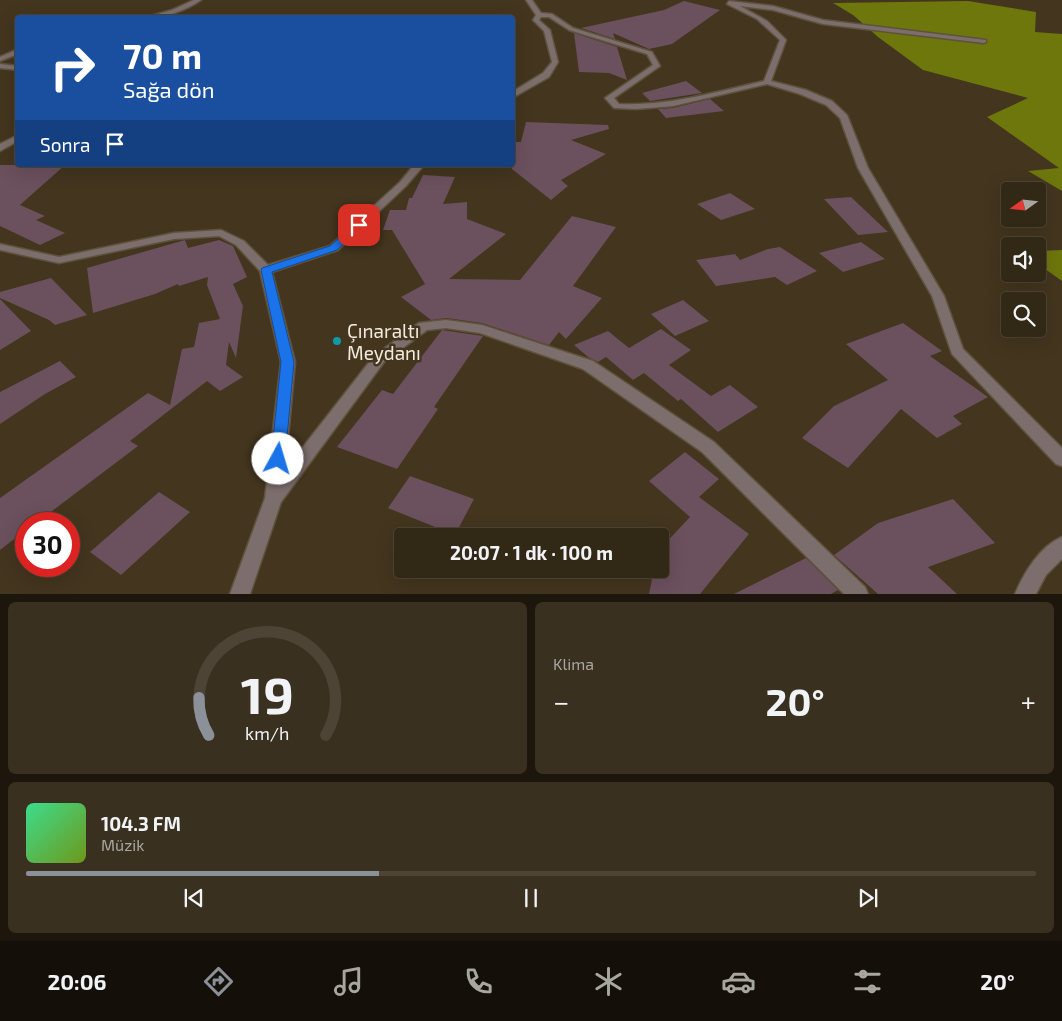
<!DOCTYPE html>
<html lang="tr">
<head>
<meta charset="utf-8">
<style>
	:root { --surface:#322816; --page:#3a301f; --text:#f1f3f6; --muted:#a8a6a1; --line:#4d4435; --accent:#8c9099 }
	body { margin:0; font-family:"Exo 2",sans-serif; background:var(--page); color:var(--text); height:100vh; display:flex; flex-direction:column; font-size:19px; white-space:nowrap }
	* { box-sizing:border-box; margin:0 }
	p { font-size:16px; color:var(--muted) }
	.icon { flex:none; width:28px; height:28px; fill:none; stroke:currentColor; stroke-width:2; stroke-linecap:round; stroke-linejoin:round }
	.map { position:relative; height:594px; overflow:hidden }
	.panel { display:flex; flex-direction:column; gap:8px; padding:8px; background:#1c160c; flex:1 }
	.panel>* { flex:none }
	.hud { position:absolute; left:15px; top:15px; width:500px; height:152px; border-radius:5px; box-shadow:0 5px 20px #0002,0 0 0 1px var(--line); background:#1a4fa0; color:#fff; overflow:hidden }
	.needle { width:32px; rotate:255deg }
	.tools { position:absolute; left:1001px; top:182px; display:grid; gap:10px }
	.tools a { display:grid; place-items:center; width:45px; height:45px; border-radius:5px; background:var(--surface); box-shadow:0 5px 20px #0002,0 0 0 1px var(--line); font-size:25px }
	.speed { position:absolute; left:15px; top:512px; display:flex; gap:10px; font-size:25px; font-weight:700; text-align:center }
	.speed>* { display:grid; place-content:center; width:65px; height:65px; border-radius:50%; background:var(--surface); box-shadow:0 5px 20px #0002,0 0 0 1px var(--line); line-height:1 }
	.speed .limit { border:8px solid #d22; background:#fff; color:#111 }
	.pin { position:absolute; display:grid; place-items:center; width:42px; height:42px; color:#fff; margin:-21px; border-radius:10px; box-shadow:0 2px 8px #0006 }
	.me { position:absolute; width:55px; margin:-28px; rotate:6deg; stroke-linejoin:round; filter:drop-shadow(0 0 4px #0008) }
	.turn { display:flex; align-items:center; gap:18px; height:105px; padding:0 25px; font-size:22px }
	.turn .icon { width:65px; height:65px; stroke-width:2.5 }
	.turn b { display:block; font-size:35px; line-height:42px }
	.then { display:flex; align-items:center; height:48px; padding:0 25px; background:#0003; gap:10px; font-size:19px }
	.big { font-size:38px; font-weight:700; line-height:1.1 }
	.panel .card { flex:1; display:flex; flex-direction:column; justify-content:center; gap:8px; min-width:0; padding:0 18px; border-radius:8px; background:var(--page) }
	.panel .dial { align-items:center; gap:0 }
	.dial svg { height:130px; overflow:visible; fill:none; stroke:var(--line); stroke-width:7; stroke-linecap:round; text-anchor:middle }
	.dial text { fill:var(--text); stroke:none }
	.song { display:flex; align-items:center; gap:15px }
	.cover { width:60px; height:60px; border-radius:8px; background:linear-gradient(135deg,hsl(150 70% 55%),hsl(80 70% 35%)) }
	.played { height:5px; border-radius:2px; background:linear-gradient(90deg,var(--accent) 35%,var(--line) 35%) }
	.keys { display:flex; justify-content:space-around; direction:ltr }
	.heat { display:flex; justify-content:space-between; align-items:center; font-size:28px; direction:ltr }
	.panel .tiles { flex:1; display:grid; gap:8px; grid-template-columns:1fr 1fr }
	.card:last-child { grid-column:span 2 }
	.trip { position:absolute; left:394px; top:528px; width:275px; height:50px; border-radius:5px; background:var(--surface); box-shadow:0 5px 20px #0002,0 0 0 1px var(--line); font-weight:700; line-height:50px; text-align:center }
	.dock { display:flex; height:80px; justify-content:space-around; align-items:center; background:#141009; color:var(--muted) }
	.dock .icon { width:35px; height:35px }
	.dock .selected { color:var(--accent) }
	.dock b { font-size:22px; color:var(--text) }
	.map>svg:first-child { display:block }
	.forest { fill:#6d770c }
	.building { fill:#6b505d }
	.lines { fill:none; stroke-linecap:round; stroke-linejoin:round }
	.minor-casing { stroke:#5f523c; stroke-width:3 }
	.minor { fill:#7c6e6c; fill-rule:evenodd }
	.route { fill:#1a73e8; stroke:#114b97 }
	.culture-dot { fill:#0f9aa8; stroke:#43351e; stroke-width:2 }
	.labels { text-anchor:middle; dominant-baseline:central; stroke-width:5; stroke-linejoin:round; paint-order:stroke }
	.poi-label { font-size:19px; fill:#f3eadc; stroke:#43351e; text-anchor:start }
</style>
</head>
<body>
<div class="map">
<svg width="1062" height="594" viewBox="0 0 1062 594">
	<rect width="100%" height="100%" fill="#43351e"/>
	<path class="forest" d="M 968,1 L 1036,12 L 1035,32 L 1062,34 L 1062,191 L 1028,171 L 1059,168 L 987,117 L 1028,98 L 923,70 L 878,37 L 853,15 L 833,3 Z
		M 1062,250 L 1062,281 L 1038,264 L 1038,251 Z"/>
	<path class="building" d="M 684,1 L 720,10 L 672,44 L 649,49 L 613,33 L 615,39 L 581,28 L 664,10 Z
		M 574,33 L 617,47 L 627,80 L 609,73 L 579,72 Z
		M 686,81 L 702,93 L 650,101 L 642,93 Z
		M 710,99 L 724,111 L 666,118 L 658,109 L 673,108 Z
		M 526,122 L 608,125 L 609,129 L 571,140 L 606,154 L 561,180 L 568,186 L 551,200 L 512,169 L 512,142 L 521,142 Z
		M 0,165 L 65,165 L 20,205 L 45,216 L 36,220 L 65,233 L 40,245 L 0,226 Z
		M 423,175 L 455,177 L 443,204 L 467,202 L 467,219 L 506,234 L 449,279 L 520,280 L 572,216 L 616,227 L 573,286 L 602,298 L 566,339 L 559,332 L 549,345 L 482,323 L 446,318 L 431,320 L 401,297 L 425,284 L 392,230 L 383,230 L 390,210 L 406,210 L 409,198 L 412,198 Z
		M 730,193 L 755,209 L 721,220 L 697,204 Z
		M 851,197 L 888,232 L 858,235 L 824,199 Z
		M 185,240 L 188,248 L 219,240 L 233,246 L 247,277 L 233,284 L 243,306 L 236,358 L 229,342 L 226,365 L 243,377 L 220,391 L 207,381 L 130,441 L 138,446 L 35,524 L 26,524 L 26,530 L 0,550 L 0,498 L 148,393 L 170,405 L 182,349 L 194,347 L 199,323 L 220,319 L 207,285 L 208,277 L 179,286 L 178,284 L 155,294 L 93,313 L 87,268 Z
		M 861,242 L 885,259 L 843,272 L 819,253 Z
		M 780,247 L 817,271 L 787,285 L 775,277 L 716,286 L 696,260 L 735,254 L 740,260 L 768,249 Z
		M 51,278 L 87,315 L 55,325 L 49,320 L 0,298 L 0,292 Z
		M 0,299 L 31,331 L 0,350 Z
		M 683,300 L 709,321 L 675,336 L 651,314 Z
		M 903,323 L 942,351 L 930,356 L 988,397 L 953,416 L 962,424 L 937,438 L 901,409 L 848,468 L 802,438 L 834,406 L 888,380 L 846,344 Z
		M 661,329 L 691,350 L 669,365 L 711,396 L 730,385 L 758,407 L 718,432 L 681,399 L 678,401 L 644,373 L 633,380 L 606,357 L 598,362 L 588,357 L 574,345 L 608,331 L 629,348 Z
		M 442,330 L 483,336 L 434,407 L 438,409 L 397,469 L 337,447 L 382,390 L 393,394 Z
		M 60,361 L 76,377 L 45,394 L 0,424 L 0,392 Z
		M 685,452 L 719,479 L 699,497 L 749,534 L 700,594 L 649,594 L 654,569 L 660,569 L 660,549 L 690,517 L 649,481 Z
		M 410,476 L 474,499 L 455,535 L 388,508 Z
		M 159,492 L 190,512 L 121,575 L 90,552 Z
		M 953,499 L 995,543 L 928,567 L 957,594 L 878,594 L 834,555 L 878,523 Z
		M 806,558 L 838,590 L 831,594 L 734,594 Z"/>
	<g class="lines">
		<defs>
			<path id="minor" d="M 194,0 L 201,0 C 185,11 164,18 144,18 L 172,10 Z
				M 526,0 L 532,0 L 541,13 L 552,14 L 573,28 L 652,52 L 660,66 L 614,98 L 619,104 C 669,106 716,92 764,81 L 780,40 L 757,19 L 727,4 L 729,1 L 773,6 L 823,20 L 986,40 L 986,42 L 984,43 L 823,24 L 773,10 L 740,6 L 767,21 L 786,40 L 771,81 L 806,90 L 832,101 L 847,115 L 868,168 L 944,296 L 963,349 L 1062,448 L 1062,466 L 1056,464 L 952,354 L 932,296 L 858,168 L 840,118 L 826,105 L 800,94 L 767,84 L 673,106 L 636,109 L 614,108 L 605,98 L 653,65 L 647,54 L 569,30 L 549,17 L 541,17 L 539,20 L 550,30 L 558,62 L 549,77 L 512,98 L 512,92 L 543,73 L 552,62 L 544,31 L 533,20 L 536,15 Z
				M 18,49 L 18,54 L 0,61 L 0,57 Z
				M 0,64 L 18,66 L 18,70 L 0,68 Z
				M 18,135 L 18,141 L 0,151 L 0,144 Z
				M 414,165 L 424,165 L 406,186 L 338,250 L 272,272 L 295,362 L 285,470 L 374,356 L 419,323 L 446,320 L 482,325 L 593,361 L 714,442 L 865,587 L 868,594 L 844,594 L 702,452 L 583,369 L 480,333 L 446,328 L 427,330 L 384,362 L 281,502 L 250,594 L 230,594 L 265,498 L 281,362 L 260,271 L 236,245 L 219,236 L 174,239 L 59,263 L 0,250 L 0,244 L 59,257 L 174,233 L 221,230 L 244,241 L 268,265 L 330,246 L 400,182 Z
				M 1062,537 L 1062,559 L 1046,575 L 1036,594 L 1015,594 C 1024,573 1040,546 1062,537 Z"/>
		</defs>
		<use href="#minor" class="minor-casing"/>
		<use href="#minor" class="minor"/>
	</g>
	<path class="route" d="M 359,222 L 362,223 L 362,227 L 337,250 L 272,272 L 294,362 L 285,459 L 283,463 L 278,465 L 273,463 L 271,459 L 281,362 L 261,270 L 262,268 L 330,246 L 356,223 Z"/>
	<circle class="culture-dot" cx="337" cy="341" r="5"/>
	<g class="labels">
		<g class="poi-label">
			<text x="347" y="330">Çınaraltı<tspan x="347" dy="22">Meydanı</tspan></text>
		</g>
	</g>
</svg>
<div class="tools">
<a><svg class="needle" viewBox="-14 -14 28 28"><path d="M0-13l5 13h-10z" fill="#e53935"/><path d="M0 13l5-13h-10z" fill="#a8a6a1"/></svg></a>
<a><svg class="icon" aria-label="sound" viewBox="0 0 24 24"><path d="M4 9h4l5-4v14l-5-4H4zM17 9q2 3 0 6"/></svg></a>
<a><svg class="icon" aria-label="search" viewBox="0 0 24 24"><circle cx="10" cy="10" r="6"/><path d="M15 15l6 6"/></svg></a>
</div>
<div class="speed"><div class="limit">30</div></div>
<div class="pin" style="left:359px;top:225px;background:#d93025"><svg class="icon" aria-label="arrive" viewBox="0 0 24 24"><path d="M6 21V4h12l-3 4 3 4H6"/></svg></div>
<svg class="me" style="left:278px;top:459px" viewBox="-20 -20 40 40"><circle r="19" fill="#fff"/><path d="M0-13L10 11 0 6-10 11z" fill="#1a73e8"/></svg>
<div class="trip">20:07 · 1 dk · 100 m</div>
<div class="hud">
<div class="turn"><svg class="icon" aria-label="right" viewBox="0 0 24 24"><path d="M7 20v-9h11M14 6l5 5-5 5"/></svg><div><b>70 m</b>Sağa dön</div></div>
<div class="then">Sonra<svg class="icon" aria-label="arrive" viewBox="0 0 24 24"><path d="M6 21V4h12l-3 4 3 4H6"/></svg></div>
</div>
</div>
<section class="panel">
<div class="tiles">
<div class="card dial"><svg viewBox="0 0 100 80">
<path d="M14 69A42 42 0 1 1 86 69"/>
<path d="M14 69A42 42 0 0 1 8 46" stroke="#8c9099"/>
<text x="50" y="56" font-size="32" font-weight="700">19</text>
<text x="50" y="72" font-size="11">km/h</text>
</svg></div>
<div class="card"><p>Klima</p>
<div class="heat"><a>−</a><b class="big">20°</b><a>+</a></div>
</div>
<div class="card">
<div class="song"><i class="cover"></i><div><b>104.3 FM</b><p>Müzik</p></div></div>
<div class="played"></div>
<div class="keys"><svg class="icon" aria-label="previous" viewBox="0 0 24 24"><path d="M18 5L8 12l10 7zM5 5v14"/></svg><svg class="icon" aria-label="pause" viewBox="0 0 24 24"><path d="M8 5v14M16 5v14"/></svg><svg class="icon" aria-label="next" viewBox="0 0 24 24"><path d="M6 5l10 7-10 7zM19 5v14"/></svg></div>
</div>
</div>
</section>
<nav class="dock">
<b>20:06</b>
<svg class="icon selected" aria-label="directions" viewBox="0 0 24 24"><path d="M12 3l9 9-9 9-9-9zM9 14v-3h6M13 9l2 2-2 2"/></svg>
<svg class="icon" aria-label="music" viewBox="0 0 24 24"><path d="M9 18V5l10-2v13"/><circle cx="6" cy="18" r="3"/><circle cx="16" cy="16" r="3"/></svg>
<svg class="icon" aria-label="phone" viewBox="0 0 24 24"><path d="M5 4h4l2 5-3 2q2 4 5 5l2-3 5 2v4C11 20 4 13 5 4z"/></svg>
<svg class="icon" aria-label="climate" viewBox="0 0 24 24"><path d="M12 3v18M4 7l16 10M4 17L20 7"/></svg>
<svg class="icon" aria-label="car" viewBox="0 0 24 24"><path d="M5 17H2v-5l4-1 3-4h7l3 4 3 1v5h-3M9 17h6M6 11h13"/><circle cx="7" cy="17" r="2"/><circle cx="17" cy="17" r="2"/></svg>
<svg class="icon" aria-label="filters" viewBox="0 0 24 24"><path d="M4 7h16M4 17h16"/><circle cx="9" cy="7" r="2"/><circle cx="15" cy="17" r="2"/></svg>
<b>20°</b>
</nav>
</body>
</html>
